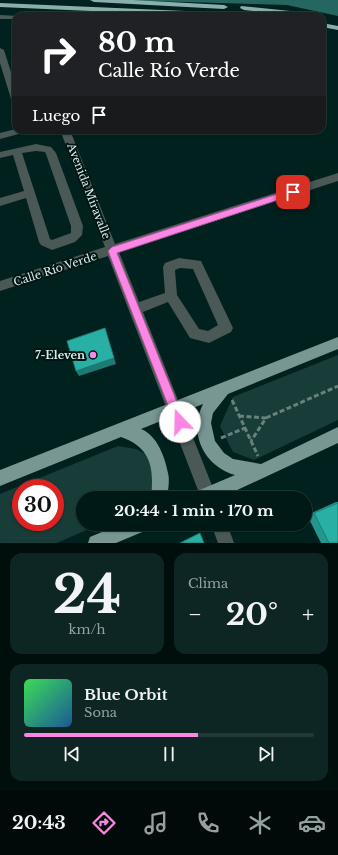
<!DOCTYPE html>
<html lang="es">
<head>
<meta charset="utf-8">
<style>
	:root { --surface:#001916; --page:#0e2623; --text:#f1f3f6; --muted:#95a0a1; --line:#223835; --accent:#fc86e3 }
	body { margin:0; font-family:"Libre Baskerville",serif; background:var(--page); color:var(--text); height:100vh; display:flex; flex-direction:column; font-size:15px; white-space:nowrap }
	* { box-sizing:border-box; margin:0 }
	p { font-size:13px; color:var(--muted) }
	.icon { flex:none; width:22px; height:22px; fill:none; stroke:currentColor; stroke-width:2; stroke-linecap:round; stroke-linejoin:round }
	.map { position:relative; height:543px; overflow:hidden }
	.sheet { display:flex; flex-direction:column; gap:10px; padding:10px; background:#000e0c; flex:1 }
	.sheet>* { flex:none }
	.hud { position:absolute; left:12px; top:12px; width:314px; height:122px; border-radius:12px; box-shadow:0 1px 3px #0004,0 0 0 1px var(--line); background:#202124; color:#fff; overflow:hidden }
	.speed { position:absolute; left:12px; top:479px; display:flex; gap:8px; font-size:20px; font-weight:700; text-align:center }
	.speed>* { display:grid; place-content:center; width:52px; height:52px; border-radius:50%; background:var(--surface); box-shadow:0 1px 3px #0004,0 0 0 1px var(--line); line-height:1 }
	.speed .limit { border:6px solid #d22; background:#fff; color:#111 }
	.pin { position:absolute; display:grid; place-items:center; width:34px; height:34px; color:#fff; margin:-17px; border-radius:8px; box-shadow:0 2px 6px #0006 }
	.me { position:absolute; width:44px; margin:-22px; rotate:339deg; stroke-linejoin:round; filter:drop-shadow(0 0 3px #0008) }
	.turn { display:flex; align-items:center; gap:14px; height:84px; padding:0 20px; font-size:18px }
	.turn .icon { width:52px; height:52px; stroke-width:2.5 }
	.turn b { display:block; font-size:28px; line-height:34px }
	.then { display:flex; align-items:center; height:38px; padding:0 20px; background:#0003; gap:8px; font-size:15px }
	.big { font-size:30px; font-weight:700; line-height:1.1 }
	.sheet .card { flex:1; display:flex; flex-direction:column; justify-content:center; gap:6px; min-width:0; padding:0 14px; border-radius:12px; background:var(--page) }
	.sheet .dial { align-items:center; gap:0 }
	.dial b { font-size:52px; line-height:1 }
	.song { display:flex; align-items:center; gap:12px }
	.cover { width:48px; height:48px; border-radius:6px; background:linear-gradient(135deg,hsl(130 70% 55%),hsl(210 70% 35%)) }
	.played { height:4px; border-radius:2px; background:linear-gradient(90deg,var(--accent) 60%,var(--line) 60%) }
	.keys { display:flex; justify-content:space-around; direction:ltr }
	.heat { display:flex; justify-content:space-between; align-items:center; font-size:22px; direction:ltr }
	.sheet .tiles { flex:1; display:grid; gap:10px; grid-template-columns:1fr 1fr }
	.card:last-child { grid-column:span 2 }
	.trip { position:absolute; left:76px; top:491px; width:236px; height:40px; border-radius:20px; background:var(--surface); box-shadow:0 1px 3px #0004,0 0 0 1px var(--line); font-weight:700; line-height:40px; text-align:center }
	.menu { display:flex; height:64px; justify-content:space-around; align-items:center; background:#000a09; color:var(--muted) }
	.menu .icon { width:28px; height:28px }
	.menu .active { color:var(--accent) }
	.menu b { font-size:18px; color:var(--text) }
	.map>svg:first-child { display:block }
	.green { fill:#183c38; fill-rule:evenodd }
	.water { fill:#256760 }
	.lines { fill:none; stroke-linecap:round; stroke-linejoin:round }
	.path { stroke:#67817e; stroke-width:3; stroke-dasharray:5 2.5; stroke-linecap:butt }
	.minor { fill:#4a5856; fill-rule:evenodd }
	.major { fill:#789692; fill-rule:evenodd }
	.highway { fill:#8aafaa; fill-rule:evenodd }
	.wall { fill:#23978d }
	.shaded-wall { fill:#1d7b73 }
	.building { fill:#29b0a4; stroke:#1d7b73 }
	.route { fill:#fc86e3; stroke:#a45794 }
	.poi-dot { fill:#fc86e3; stroke:#001614; stroke-width:1.5 }
	.labels { text-anchor:middle; dominant-baseline:central; stroke-width:4; stroke-linejoin:round; paint-order:stroke }
	.street-label { font-size:11px; fill:#daedea; stroke:#001614 }
	.poi-label { font-size:11px; font-weight:bold; fill:#daedea; stroke:#001614; text-anchor:end }
</style>
</head>
<body>
<div class="map">
<svg width="338" height="543" viewBox="0 0 338 543">
	<rect width="100%" height="100%" fill="#00211e"/>
	<path class="green" d="M 338,355 L 338,420 L 254,460 L 233,452 L 220,426 L 233,397 Z
		M 118,446 L 136,449 L 149,456 L 156,484 L 149,498 L 83,498 L 83,524 L 100,524 L 57,543 L 0,543 L 0,494 ZM 21,488 L 55,488 L 55,522 L 21,522 Z"/>
	<path class="water" d="M 115,0 L 338,0 L 338,16 L 287,5 Z"/>
	<g class="lines">
		<path class="path" d="M 232,400 L 258,456
			M 239,416 L 266,418 L 251,441
			M 266,418 L 338,386
			M 221,438 L 245,428"/>
		<path class="minor" d="M 0,15 L 19,16 L 16,16 L 16,19 L 0,19 Z
			M 0,48 L 4,50 L 16,88 L 16,105 L 12,102 L 0,63 Z
			M 16,129 L 28,130 L 26,132 L 0,139 L 0,133 Z
			M 60,130 L 70,130 L 115,244 L 338,173 L 338,181 L 119,252 L 139,302 L 165,293 L 163,267 L 165,263 L 179,258 L 201,261 L 233,328 L 231,332 L 209,343 L 190,338 L 168,302 L 143,312 L 217,498 L 201,498 L 108,256 L 0,291 L 0,281 L 105,247 ZM 180,268 L 193,269 L 218,325 L 208,331 L 199,329 L 177,295 L 175,270 Z
			M 36,144 L 51,147 L 56,153 L 83,226 L 82,235 L 75,242 L 52,250 L 41,245 L 39,242 L 26,198 L 0,206 L 0,198 L 24,191 L 13,155 L 0,158 L 0,152 ZM 36,151 L 45,152 L 46,154 L 71,226 L 71,233 L 52,240 L 50,239 L 22,153 Z
			M 211,524 L 227,524 L 234,543 L 218,543 Z"/>
		<path class="major" d="M 338,337 L 338,349 L 228,394 L 213,413 L 211,423 L 215,441 L 224,453 L 233,459 L 261,464 L 338,427 L 338,443 L 220,498 L 193,498 L 195,492 L 235,475 C 204,466 188,433 203,404 L 141,429 C 157,435 165,457 168,473 C 170,480 168,490 167,498 L 151,498 C 154,469 152,448 121,437 L 0,486 L 0,470 Z
			M 121,524 L 149,524 L 147,530 L 116,543 L 88,543 L 90,537 Z"/>
		<path class="highway" d="M 90,0 L 133,0 L 224,5 L 228,7 L 224,9 L 94,2 Z
			M 0,3 L 255,14 L 259,16 L 205,16 L 0,7 Z
			M 241,6 L 319,14 L 323,16 L 299,16 L 244,10 L 240,8 Z
			M 322,23 L 338,26 L 338,30 L 322,27 Z"/>
	</g>
	<path class="wall" d="M 336,502 L 338,502 L 338,543 L 321,543 L 307,515 Z"/>
	<path class="shaded-wall" d="M 114,358 L 116,364 L 79,376 L 76,371 Z"/>
	<path class="building" d="M 105,328 L 114,358 L 76,371 L 67,341 Z
		M 338,503 L 338,543 L 329,543 L 314,513 Z
		M 200,533 L 204,543 L 180,543 Z"/>
	<path class="route" d="M 293,189 L 297,192 L 296,194 L 117,253 L 185,422 L 183,426 L 180,428 L 176,426 L 108,251 L 112,247 Z"/>
	<circle class="poi-dot" cx="93" cy="355" r="4"/>
	<g class="labels">
		<g class="street-label">
			<text transform="translate(89 191) rotate(69)">Avenida Miravalle</text>
			<text transform="translate(55 269) rotate(-18)">Calle Río Verde</text>
		</g>
		<g class="poi-label">
			<text x="85" y="355">7-Eleven</text>
		</g>
	</g>
</svg>
<div class="speed"><div class="limit">30</div></div>
<div class="pin" style="left:293px;top:192px;background:#d93025"><svg class="icon" aria-label="arrive" viewBox="0 0 24 24"><path d="M6 21V4h12l-3 4 3 4H6"/></svg></div>
<svg class="me" style="left:180px;top:422px" viewBox="-20 -20 40 40"><circle r="19" fill="#fff"/><path d="M0-13L10 11 0 6-10 11z" fill="#fc86e3"/></svg>
<div class="trip">20:44 · 1 min · 170 m</div>
<div class="hud">
<div class="turn"><svg class="icon" aria-label="right" viewBox="0 0 24 24"><path d="M7 20v-9h11M14 6l5 5-5 5"/></svg><div><b>80 m</b>Calle Río Verde</div></div>
<div class="then">Luego<svg class="icon" aria-label="arrive" viewBox="0 0 24 24"><path d="M6 21V4h12l-3 4 3 4H6"/></svg></div>
</div>
</div>
<section class="sheet">
<div class="tiles">
<div class="card dial"><b>24</b><p>km/h</p></div>
<div class="card"><p>Clima</p>
<div class="heat"><a>−</a><b class="big">20°</b><a>+</a></div>
</div>
<div class="card">
<div class="song"><i class="cover"></i><div><b>Blue Orbit</b><p>Sona</p></div></div>
<div class="played"></div>
<div class="keys"><svg class="icon" aria-label="previous" viewBox="0 0 24 24"><path d="M18 5L8 12l10 7zM5 5v14"/></svg><svg class="icon" aria-label="pause" viewBox="0 0 24 24"><path d="M8 5v14M16 5v14"/></svg><svg class="icon" aria-label="next" viewBox="0 0 24 24"><path d="M6 5l10 7-10 7zM19 5v14"/></svg></div>
</div>
</div>
</section>
<nav class="menu">
<b>20:43</b>
<svg class="icon active" aria-label="directions" viewBox="0 0 24 24"><path d="M12 3l9 9-9 9-9-9zM9 14v-3h6M13 9l2 2-2 2"/></svg>
<svg class="icon" aria-label="music" viewBox="0 0 24 24"><path d="M9 18V5l10-2v13"/><circle cx="6" cy="18" r="3"/><circle cx="16" cy="16" r="3"/></svg>
<svg class="icon" aria-label="phone" viewBox="0 0 24 24"><path d="M5 4h4l2 5-3 2q2 4 5 5l2-3 5 2v4C11 20 4 13 5 4z"/></svg>
<svg class="icon" aria-label="climate" viewBox="0 0 24 24"><path d="M12 3v18M4 7l16 10M4 17L20 7"/></svg>
<svg class="icon" aria-label="car" viewBox="0 0 24 24"><path d="M5 17H2v-5l4-1 3-4h7l3 4 3 1v5h-3M9 17h6M6 11h13"/><circle cx="7" cy="17" r="2"/><circle cx="17" cy="17" r="2"/></svg>
</nav>
</body>
</html>
